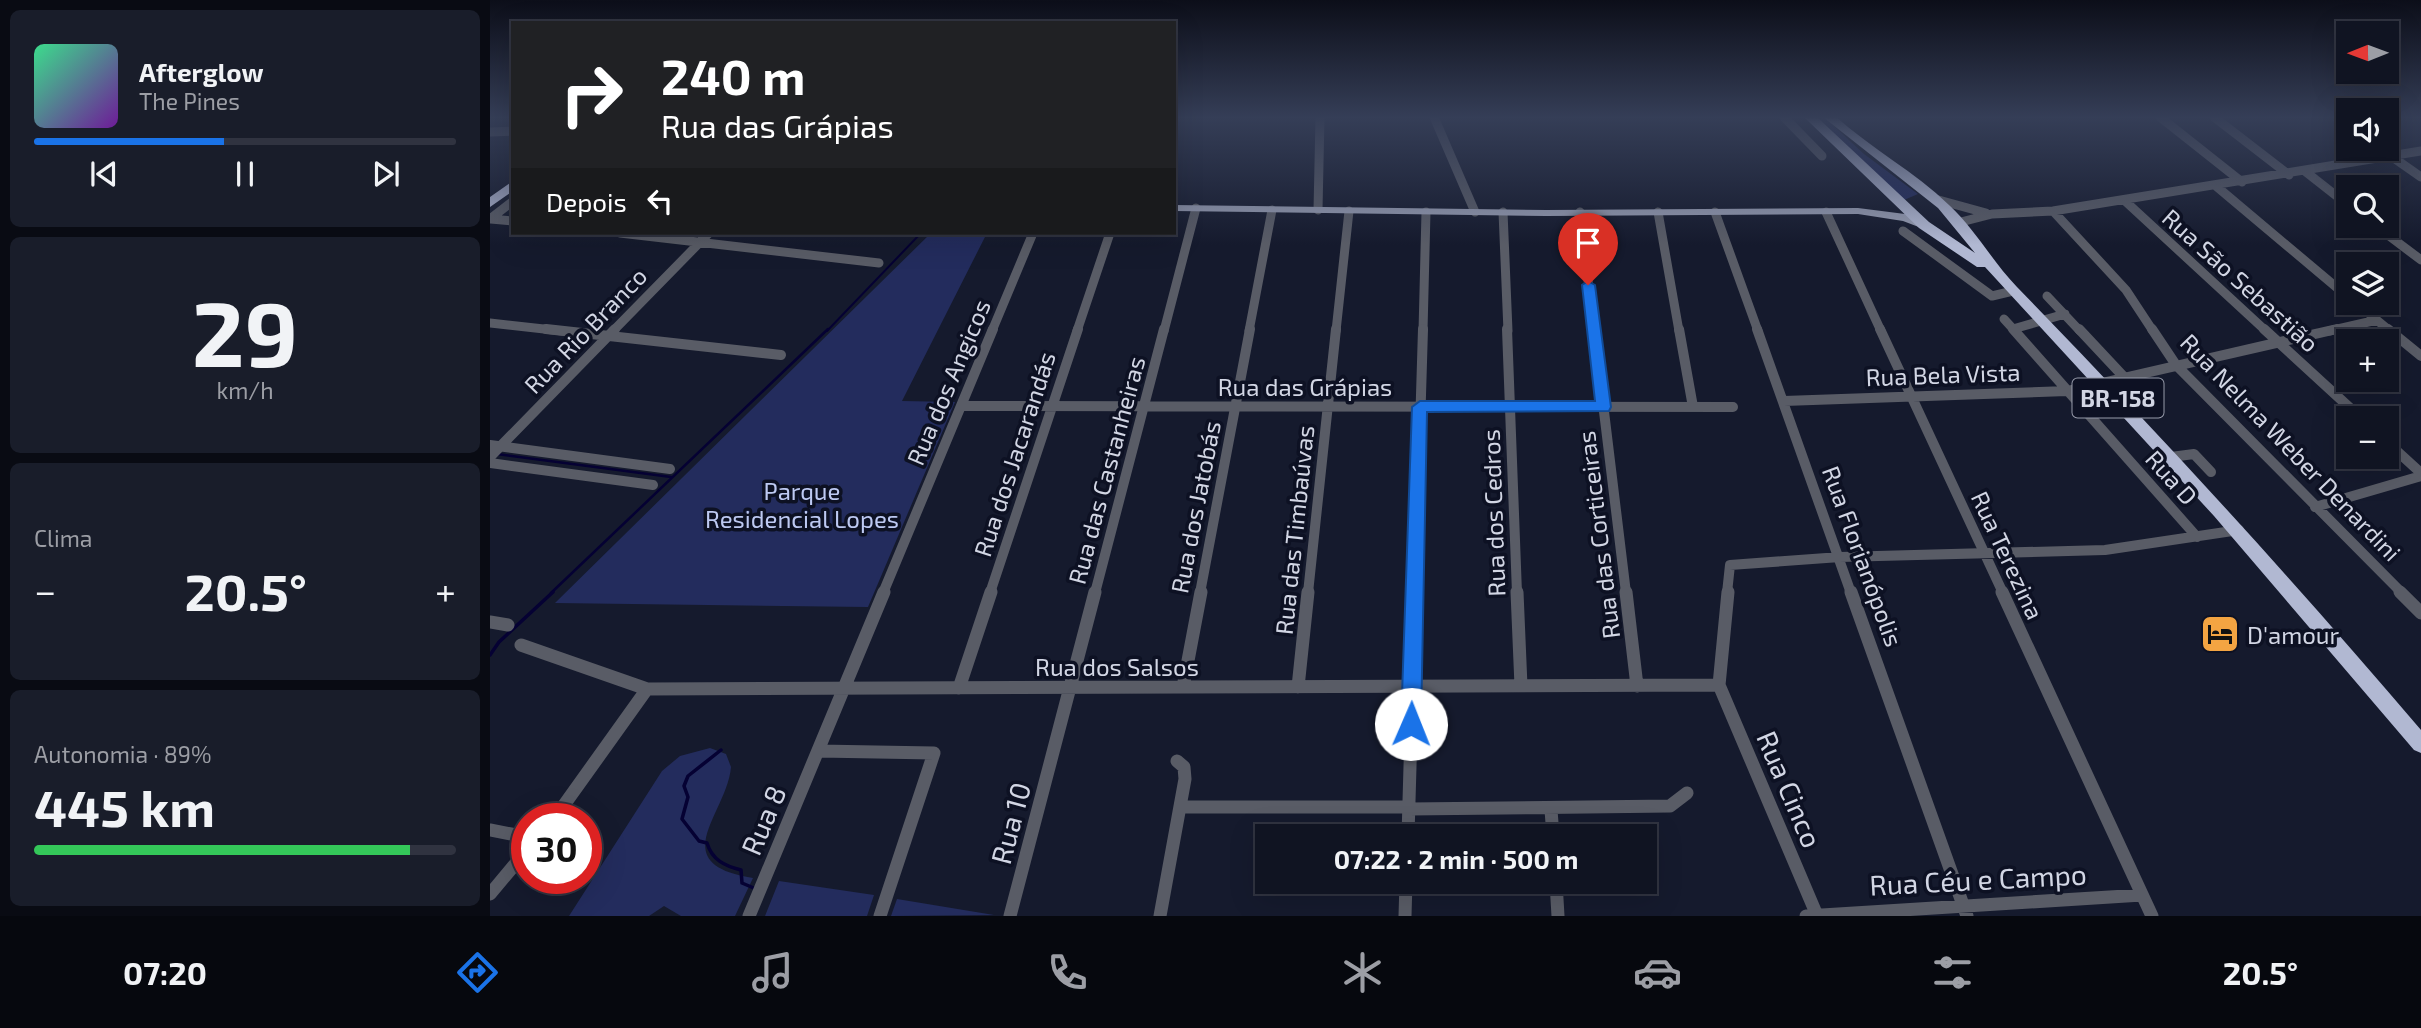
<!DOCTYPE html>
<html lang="pt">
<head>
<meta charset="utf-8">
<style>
	:root { --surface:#101422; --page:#191d2a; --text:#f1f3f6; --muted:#9c9ea5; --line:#303340; --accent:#1a73e8 }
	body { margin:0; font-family:"Exo 2",sans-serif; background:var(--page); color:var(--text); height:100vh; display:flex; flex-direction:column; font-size:26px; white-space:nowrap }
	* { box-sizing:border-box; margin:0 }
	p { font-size:23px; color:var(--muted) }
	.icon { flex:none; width:38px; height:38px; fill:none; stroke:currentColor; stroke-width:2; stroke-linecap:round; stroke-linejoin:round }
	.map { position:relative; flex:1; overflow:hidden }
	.details { display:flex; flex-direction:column; gap:10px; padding:10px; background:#090b13; width:490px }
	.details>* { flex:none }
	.banner { position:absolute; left:21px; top:21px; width:665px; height:214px; border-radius:0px; box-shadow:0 7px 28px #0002,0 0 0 2px var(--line); background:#202124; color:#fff; overflow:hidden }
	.needle { width:46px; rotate:269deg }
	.tools { position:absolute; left:1846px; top:21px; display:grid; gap:14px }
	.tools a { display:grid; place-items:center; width:63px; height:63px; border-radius:0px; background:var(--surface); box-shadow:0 7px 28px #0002,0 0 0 2px var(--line); font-size:35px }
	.speed { position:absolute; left:21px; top:803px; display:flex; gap:14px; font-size:35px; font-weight:700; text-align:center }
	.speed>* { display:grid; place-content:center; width:91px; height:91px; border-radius:50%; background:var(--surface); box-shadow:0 7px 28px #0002,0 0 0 2px var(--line); line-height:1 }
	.speed .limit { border:10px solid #d22; background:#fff; color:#111 }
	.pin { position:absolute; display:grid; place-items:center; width:60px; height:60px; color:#fff; margin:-72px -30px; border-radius:50% 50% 50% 0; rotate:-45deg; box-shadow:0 0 7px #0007 }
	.pin .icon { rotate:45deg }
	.me { position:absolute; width:77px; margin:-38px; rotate:1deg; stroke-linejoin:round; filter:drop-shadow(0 0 5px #0008) }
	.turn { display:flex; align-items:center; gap:24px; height:147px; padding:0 35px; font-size:32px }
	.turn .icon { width:91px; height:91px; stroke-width:2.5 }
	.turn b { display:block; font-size:49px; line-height:60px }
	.then { display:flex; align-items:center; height:66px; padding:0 35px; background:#0003; gap:14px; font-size:26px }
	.big { font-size:52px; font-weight:700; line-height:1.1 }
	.details .tile { flex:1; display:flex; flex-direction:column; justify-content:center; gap:10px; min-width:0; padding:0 24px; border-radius:10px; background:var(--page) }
	.details .dial { align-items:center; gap:0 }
	.dial b { font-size:91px; line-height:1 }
	.song { display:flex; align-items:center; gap:21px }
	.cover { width:84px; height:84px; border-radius:10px; background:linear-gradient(135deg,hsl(150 70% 55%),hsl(280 70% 35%)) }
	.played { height:7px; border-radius:4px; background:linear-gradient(90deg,var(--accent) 45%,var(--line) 45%) }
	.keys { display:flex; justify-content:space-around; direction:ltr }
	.heat { display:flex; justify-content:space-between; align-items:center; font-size:38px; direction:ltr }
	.charge { height:10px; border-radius:5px; background:linear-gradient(90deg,#34c759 89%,var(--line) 0) }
	.trip { position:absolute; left:765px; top:824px; width:402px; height:70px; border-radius:0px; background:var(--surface); box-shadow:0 7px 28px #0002,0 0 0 2px var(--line); font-weight:700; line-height:70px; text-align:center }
	.tabs { display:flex; height:112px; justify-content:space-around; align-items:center; background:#06080e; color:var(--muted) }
	.tabs .icon { width:49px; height:49px }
	.tabs .selected { color:var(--accent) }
	.tabs b { font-size:32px; color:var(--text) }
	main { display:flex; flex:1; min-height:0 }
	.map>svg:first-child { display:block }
	.green { fill:#232c5d }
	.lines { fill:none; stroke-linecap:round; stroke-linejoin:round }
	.stream-far2 { stroke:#050133; stroke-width:2 }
	.stream-far1 { stroke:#050133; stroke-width:2.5 }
	.stream { stroke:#050133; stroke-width:3.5 }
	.minor-far2 { stroke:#595c66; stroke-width:9 }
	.minor-far1 { stroke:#595c66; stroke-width:10 }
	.minor { stroke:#595c66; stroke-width:13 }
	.major { fill:#989eb3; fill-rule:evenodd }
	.highway { fill:#b1b8d2; fill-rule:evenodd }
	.route { fill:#1a73e8; stroke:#114b97; stroke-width:2 }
	.labels { text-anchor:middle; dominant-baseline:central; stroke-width:7; stroke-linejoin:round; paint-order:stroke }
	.shield { fill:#0d1123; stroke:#979baa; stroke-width:2 }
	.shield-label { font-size:23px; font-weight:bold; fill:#d2d6e4 }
	.street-label { font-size:24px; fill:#d2d6e4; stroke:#0d1123 }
	.park-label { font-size:24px; fill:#bdc9f2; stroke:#0d1123 }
	.poi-label { font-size:24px; fill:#d2d6e4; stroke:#0d1123; text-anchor:start }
	.near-street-label { font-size:28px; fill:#d2d6e4; stroke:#0d1123 }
</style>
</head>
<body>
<main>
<section class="details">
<div class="tile">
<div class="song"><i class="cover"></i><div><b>Afterglow</b><p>The Pines</p></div></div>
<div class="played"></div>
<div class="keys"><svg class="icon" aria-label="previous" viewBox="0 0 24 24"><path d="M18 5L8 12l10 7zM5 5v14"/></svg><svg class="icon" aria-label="pause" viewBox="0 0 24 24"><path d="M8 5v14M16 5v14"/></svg><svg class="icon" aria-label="next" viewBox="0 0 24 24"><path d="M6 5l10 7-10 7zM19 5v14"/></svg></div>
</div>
<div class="tile dial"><b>29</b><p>km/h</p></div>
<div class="tile"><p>Clima</p>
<div class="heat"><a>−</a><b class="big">20.5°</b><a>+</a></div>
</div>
<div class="tile"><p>Autonomia · 89%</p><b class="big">445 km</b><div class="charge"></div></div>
</section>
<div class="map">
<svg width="1931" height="916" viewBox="0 0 1931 916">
	<rect width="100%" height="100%" fill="#151a2d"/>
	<path class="green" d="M 1327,117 L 1334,117 L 1374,154 L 1428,194 L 1414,200 Z
		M 441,233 L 497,233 L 412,401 L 465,402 L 378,607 L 65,603 Z
		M 220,748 L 236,754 L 241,767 C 237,814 173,864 263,878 L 245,916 L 191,916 L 174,906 L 159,916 L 79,916 L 172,771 L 190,756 Z
		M 289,881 L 384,895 L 377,916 L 275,916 Z
		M 407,899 L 504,915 L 505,915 L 401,916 Z"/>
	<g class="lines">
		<path class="stream-far2" d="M 337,331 L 431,233"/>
		<path class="stream-far1" d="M 7,454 L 181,477
			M 61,593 L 338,329"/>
		<path class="stream" d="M 0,655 L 9,642 L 63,592
			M 231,750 L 198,776 L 194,786 L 198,797 L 192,819 L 209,841 L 217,843 C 222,860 235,866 251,870 L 252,883 L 266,889"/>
		<path class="minor-far2" d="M 944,117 L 985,212
			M 1294,117 L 1332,156
			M 1670,117 L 1752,182
			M 1724,117 L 1799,175
			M 0,132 L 23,131
			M 1901,156 L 1931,177
			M 1816,172 L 1858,205
			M 1726,186 L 1858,297
			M 1445,199 L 1496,213
			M 1634,200 L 1776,331
			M 828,210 L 830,117
			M 1563,211 L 1636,290 L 1663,331
			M 1013,212 L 1018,331
			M 1090,212 L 1104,331
			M 1168,212 L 1189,331
			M 1225,212 L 1268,331
			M 1336,212 L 1391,331
			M 0,219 L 23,201
			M 1,219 L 23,221
			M 1467,223 L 1502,214 L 1563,211 L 1931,151
			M 1886,226 L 1931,260
			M 1413,231 L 1502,296 L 1523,291
			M 130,233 L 389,263
			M 1557,296 L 1590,331
			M 1866,303 L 1900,331
			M 1514,319 L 1525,331
			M 0,323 L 72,331
			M 1523,329 L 1575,314
			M 123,331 L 219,233
			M 502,331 L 543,233
			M 587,331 L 620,233
			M 674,331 L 706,208
			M 759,331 L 782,210
			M 846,331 L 859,211
			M 933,331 L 936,212
			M 1839,331 L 1887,320"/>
		<path class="minor-far1" d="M 56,329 L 291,355
			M 1017,329 L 1027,593
			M 1104,329 L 1136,593
			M 1189,329 L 1203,407
			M 1267,329 L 1361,593
			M 1390,329 L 1513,593
			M 1523,329 L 1707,537
			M 1589,329 L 1633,376
			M 1662,329 L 1686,365 L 1912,593
			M 1774,329 L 1871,418
			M 1898,329 L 1931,356
			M 1294,401 L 1577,391 L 1847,329
			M 471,406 L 1243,407
			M 1897,442 L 1931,473
			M 0,445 L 180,469
			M 0,457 L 125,329
			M 1681,457 L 1704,454 L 1721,472
			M 0,463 L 163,485
			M 1825,507 L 1931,476
			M 393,593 L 503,329
			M 500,593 L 588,329
			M 605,593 L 674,329
			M 710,593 L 760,329
			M 818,593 L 846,329
			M 925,593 L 933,329
			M 1237,593 L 1240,565 L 1350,557 L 1615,550 L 1749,530"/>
		<path class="minor" d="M 1027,592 L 1031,686
			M 1136,592 L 1147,686
			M 1238,592 L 1229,685 L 1326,913
			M 1361,592 L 1477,916
			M 1512,592 L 1662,916
			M 1910,592 L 1931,613
			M 0,622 L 18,625
			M 31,645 L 157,689 L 1229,685
			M 693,687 L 711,592
			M 808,687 L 818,592
			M 469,688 L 501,592
			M 329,751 L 444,753 L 390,916
			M 690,807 L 919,807
			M 919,809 L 1180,806 L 1197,793
			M 1061,810 L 1063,836
			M 64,819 L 157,689
			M 0,830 L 37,837
			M 918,836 L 925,592
			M 1066,882 L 1068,916
			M 0,894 L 37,850
			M 259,916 L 394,592
			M 520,916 L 605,592
			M 670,916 L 695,779 L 694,767 L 687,761
			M 915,916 L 916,882
			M 1316,916 L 1652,895"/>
		<path class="major" d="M 684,205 L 1056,210 L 1368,208 L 1415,214 L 1440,225 L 1434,229 L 1413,221 L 1368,214 L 1056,216 L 684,211 Z"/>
		<path class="highway" d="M 1314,117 L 1327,117 L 1439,222 L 1485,253 L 1448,208 L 1333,117 L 1346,117 C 1382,149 1425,172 1459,205 C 1485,229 1502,261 1527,287 C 1666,430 1801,577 1931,730 L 1931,753 L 1924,750 L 1724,516 L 1495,267 L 1487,267 L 1429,228 Z
			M 23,181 L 23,191 L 0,207 L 0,197 Z"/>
	</g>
	<linearGradient id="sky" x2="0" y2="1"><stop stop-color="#0c0e19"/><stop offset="0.48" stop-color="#353e57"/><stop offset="1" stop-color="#353e57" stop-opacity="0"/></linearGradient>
	<rect width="1931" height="245" fill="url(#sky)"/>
	<path class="route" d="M 1098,281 L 1105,285 L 1121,407 L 1119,411 L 937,412 L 931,724 L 928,730 L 921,733 L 914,730 L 911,724 L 922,407 L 930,401 L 1105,401 L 1092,285 Z"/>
	<defs>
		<symbol id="hotel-square" viewBox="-11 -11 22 22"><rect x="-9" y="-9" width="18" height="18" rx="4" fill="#f3a442" stroke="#0d1123"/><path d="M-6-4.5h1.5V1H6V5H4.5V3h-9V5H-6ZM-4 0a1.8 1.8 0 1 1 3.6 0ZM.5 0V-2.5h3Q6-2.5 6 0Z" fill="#111"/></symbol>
	</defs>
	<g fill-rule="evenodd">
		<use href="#hotel-square" x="1708" y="612" width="44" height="44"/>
	</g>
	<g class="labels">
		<rect class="shield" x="1582.5" y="378.5" width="91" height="39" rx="5"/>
		<g class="shield-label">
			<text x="1628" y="398">BR-158</text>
		</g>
		<g class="street-label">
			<text transform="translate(1751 280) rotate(42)">Rua São Sebastião</text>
			<text transform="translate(95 330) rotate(-46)">Rua Rio Branco</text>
			<text transform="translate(1453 374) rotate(-2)">Rua Bela Vista</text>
			<text transform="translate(458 382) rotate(-67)">Rua dos Angicos</text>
			<text x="815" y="386">Rua das Grápias</text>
			<text transform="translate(1801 447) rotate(46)">Rua Nelma Weber Denardini</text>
			<text transform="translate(524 454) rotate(-72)">Rua dos Jacarandás</text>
			<text transform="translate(616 470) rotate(-75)">Rua das Castanheiras</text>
			<text transform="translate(1682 477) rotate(48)">Rua D</text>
			<text transform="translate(705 507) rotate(-79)">Rua dos Jatobás</text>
			<text transform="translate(1003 513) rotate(-92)">Rua dos Cedros</text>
			<text transform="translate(804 530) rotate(-84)">Rua das Timbaúvas</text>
			<text transform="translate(1108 535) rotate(-97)">Rua das Corticeiras</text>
			<text transform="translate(1518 555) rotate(65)">Rua Terezina</text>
			<text transform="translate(1373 556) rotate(70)">Rua Florianópolis</text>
			<text x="627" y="666">Rua dos Salsos</text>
		</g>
		<g class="park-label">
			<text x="312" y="490">Parque<tspan x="312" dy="28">Residencial Lopes</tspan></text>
		</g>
		<g class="poi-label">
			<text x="1757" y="634">D'amour</text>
		</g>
		<g class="near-street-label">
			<text transform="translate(1300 789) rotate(67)">Rua Cinco</text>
			<text transform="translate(273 820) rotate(-67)">Rua 8</text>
			<text transform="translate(520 823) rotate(-75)">Rua 10</text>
			<text transform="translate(1488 879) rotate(-3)">Rua Céu e Campo</text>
		</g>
	</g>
</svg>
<div class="tools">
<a><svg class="needle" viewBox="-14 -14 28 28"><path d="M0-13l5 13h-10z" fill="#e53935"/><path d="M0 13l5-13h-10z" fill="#9c9ea5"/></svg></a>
<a><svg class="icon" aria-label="sound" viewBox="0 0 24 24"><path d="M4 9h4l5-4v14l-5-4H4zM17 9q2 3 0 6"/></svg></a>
<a><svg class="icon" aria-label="search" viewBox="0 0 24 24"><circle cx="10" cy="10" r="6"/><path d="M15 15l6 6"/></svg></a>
<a><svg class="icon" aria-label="layers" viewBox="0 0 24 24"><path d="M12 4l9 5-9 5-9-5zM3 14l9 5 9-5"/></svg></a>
<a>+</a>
<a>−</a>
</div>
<div class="speed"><div class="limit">30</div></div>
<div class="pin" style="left:1098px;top:285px;background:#d93025"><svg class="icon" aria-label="arrive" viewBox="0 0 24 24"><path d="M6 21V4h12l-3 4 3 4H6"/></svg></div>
<svg class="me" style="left:921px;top:724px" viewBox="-20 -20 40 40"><circle r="19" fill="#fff"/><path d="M0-13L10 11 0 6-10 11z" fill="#1a73e8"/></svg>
<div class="trip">07:22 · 2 min · 500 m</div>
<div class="banner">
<div class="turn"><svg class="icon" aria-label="right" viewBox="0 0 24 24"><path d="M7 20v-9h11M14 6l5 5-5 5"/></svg><div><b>240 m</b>Rua das Grápias</div></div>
<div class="then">Depois<svg class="icon" aria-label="left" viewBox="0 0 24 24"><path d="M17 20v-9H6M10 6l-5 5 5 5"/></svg></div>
</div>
</div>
</main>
<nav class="tabs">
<b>07:20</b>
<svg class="icon selected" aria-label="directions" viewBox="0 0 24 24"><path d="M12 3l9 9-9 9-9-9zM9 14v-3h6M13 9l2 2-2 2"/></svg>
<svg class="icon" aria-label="music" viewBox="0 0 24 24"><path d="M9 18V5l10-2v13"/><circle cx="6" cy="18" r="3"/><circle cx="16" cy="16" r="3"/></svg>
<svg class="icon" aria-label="phone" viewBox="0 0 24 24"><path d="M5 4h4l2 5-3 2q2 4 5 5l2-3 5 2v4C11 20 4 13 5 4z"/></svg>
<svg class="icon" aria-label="climate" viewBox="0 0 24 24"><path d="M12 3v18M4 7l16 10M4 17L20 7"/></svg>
<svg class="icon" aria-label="car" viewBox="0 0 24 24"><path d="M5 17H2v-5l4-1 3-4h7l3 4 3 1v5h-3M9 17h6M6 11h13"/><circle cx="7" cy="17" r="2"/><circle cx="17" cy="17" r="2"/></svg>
<svg class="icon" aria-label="filters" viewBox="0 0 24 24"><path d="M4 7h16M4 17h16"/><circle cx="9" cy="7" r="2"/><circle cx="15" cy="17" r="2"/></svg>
<b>20.5°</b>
</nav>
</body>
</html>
